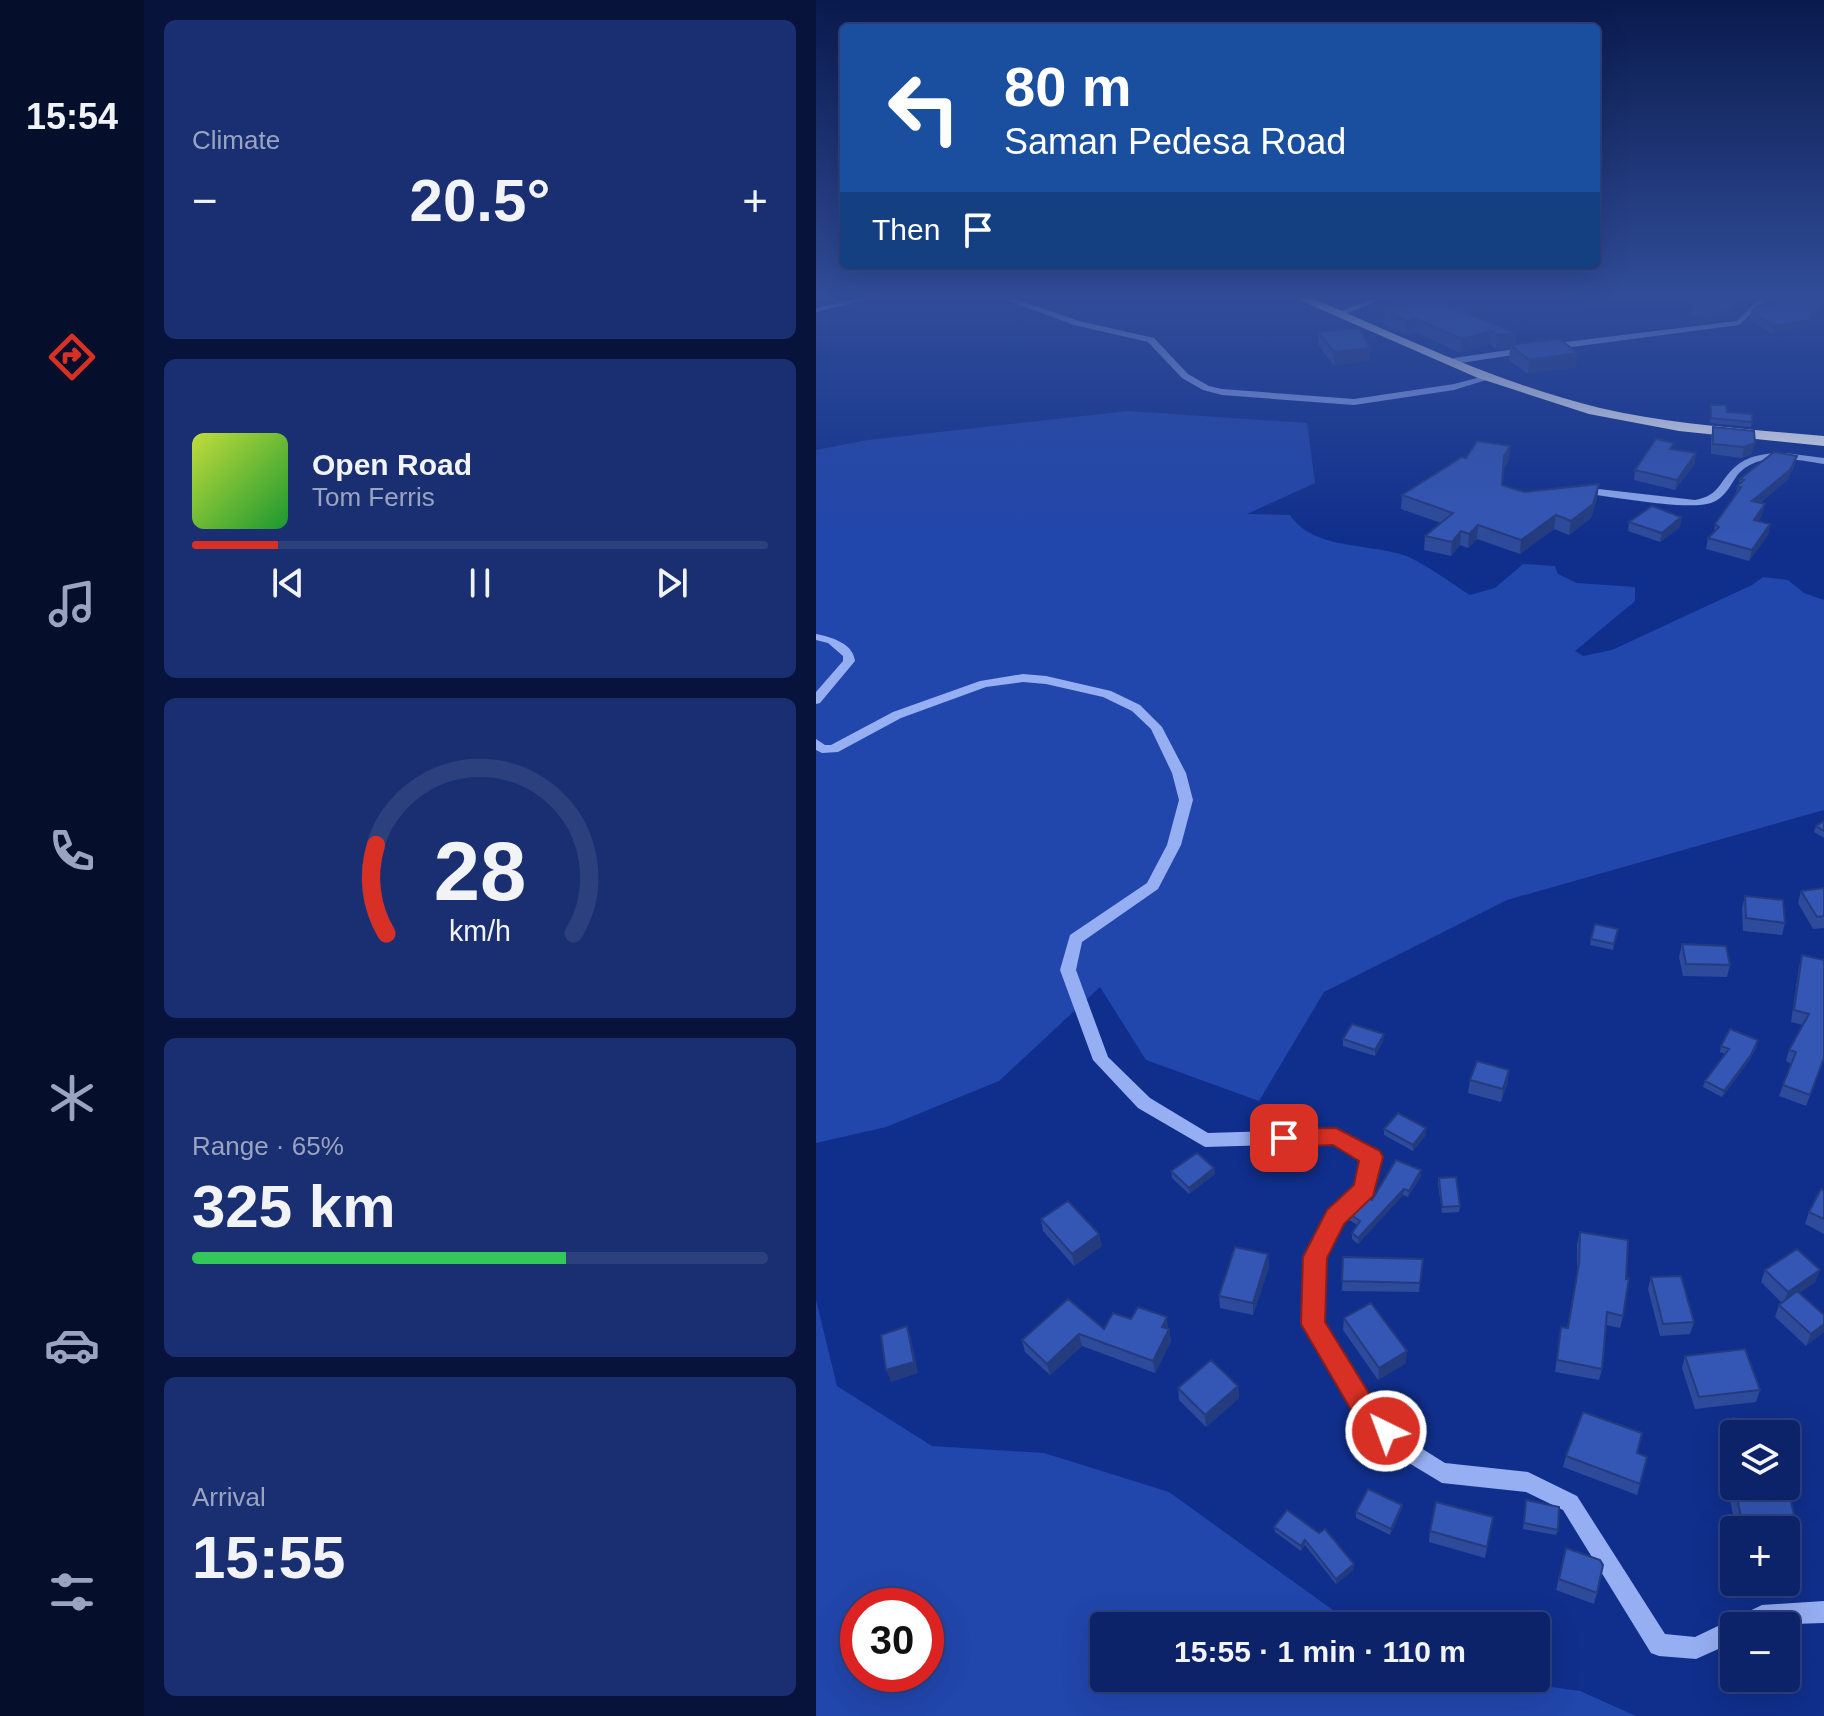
<!DOCTYPE html>
<html lang="en">
<head>
<meta charset="utf-8">
<style>
	:root { --surface:#0c2369; --page:#1a2f71; --text:#f1f3f6; --muted:#9aa4c0; --line:#2c407d; --accent:#d93025 }
	body { margin:0; font-family:Arial,sans-serif; background:var(--page); color:var(--text); height:100vh; display:flex; flex-direction:column; font-size:30px; white-space:nowrap }
	* { box-sizing:border-box; margin:0 }
	p { font-size:26px; color:var(--muted) }
	.icon { flex:none; width:44px; height:44px; fill:none; stroke:currentColor; stroke-width:2; stroke-linecap:round; stroke-linejoin:round }
	.map { position:relative; flex:1; overflow:hidden }
	.side { display:flex; flex-direction:column; gap:20px; padding:20px; background:#07133a; width:672px }
	.side>* { flex:none }
	.banner { position:absolute; left:24px; top:24px; width:760px; height:244px; border-radius:8px; box-shadow:0 8px 32px #0002,0 0 0 2px var(--line); background:#1a4fa0; color:#fff; overflow:hidden }
	.fabs { position:absolute; left:904px; top:1420px; display:grid; gap:16px }
	.fabs a { display:grid; place-items:center; width:80px; height:80px; border-radius:8px; background:var(--surface); box-shadow:0 8px 32px #0002,0 0 0 2px var(--line); font-size:40px }
	.speed { position:absolute; left:24px; top:1588px; display:flex; gap:16px; font-size:40px; font-weight:700; text-align:center }
	.speed>* { display:grid; place-content:center; width:104px; height:104px; border-radius:50%; background:var(--surface); box-shadow:0 8px 32px #0002,0 0 0 2px var(--line); line-height:1 }
	.speed .limit { border:12px solid #d22; background:#fff; color:#111 }
	.pin { position:absolute; display:grid; place-items:center; width:68px; height:68px; color:#fff; margin:-34px; border-radius:16px; box-shadow:0 4px 12px #0006 }
	.me { position:absolute; width:88px; margin:-44px; rotate:318deg; stroke-linejoin:round; filter:drop-shadow(0 0 6px #0008) }
	.turn { display:flex; align-items:center; gap:28px; height:168px; padding:0 32px; font-size:36px }
	.turn .icon { width:104px; height:104px; stroke-width:2.5 }
	.turn b { display:block; font-size:56px; line-height:68px }
	.then { display:flex; align-items:center; height:76px; padding:0 32px; background:#0003; gap:16px; font-size:30px }
	.big { font-size:60px; font-weight:700; line-height:1.1 }
	.side .tile { flex:1; display:flex; flex-direction:column; justify-content:center; gap:12px; min-width:0; padding:0 28px; border-radius:12px; background:var(--page) }
	.side .dial { align-items:center; gap:0 }
	.dial svg { height:208px; overflow:visible; fill:none; stroke:var(--line); stroke-width:7; stroke-linecap:round; text-anchor:middle }
	.dial text { fill:var(--text); stroke:none }
	.song { display:flex; align-items:center; gap:24px }
	.cover { width:96px; height:96px; border-radius:12px; background:linear-gradient(135deg,hsl(70 70% 55%),hsl(130 70% 35%)) }
	.played { height:8px; border-radius:4px; background:linear-gradient(90deg,var(--accent) 15%,var(--line) 15%) }
	.keys { display:flex; justify-content:space-around; direction:ltr }
	.heat { display:flex; justify-content:space-between; align-items:center; font-size:44px; direction:ltr }
	.charge { height:12px; border-radius:6px; background:linear-gradient(90deg,#34c759 65%,var(--line) 0) }
	.trip { position:absolute; left:274px; top:1612px; width:460px; height:80px; border-radius:8px; background:var(--surface); box-shadow:0 8px 32px #0002,0 0 0 2px var(--line); font-weight:700; line-height:80px; text-align:center }
	main { display:flex; flex:1; min-height:0 }
	.tabs { display:flex; flex-direction:column; width:144px; justify-content:space-around; align-items:center; background:#050e2a; color:var(--muted) }
	.tabs .icon { width:56px; height:56px }
	.tabs .selected { color:var(--accent) }
	.tabs b { font-size:36px; color:var(--text) }
	.map>svg:first-child { display:block }
	.green { fill:#2146ac; fill-rule:evenodd }
	.lines { fill:none; stroke-linecap:round; stroke-linejoin:round }
	.minor { fill:#96aff2; fill-rule:evenodd }
	.highway { fill:#fff; fill-rule:evenodd }
	.wall { fill:#2d4a9b }
	.shaded-wall { fill:#243c7e }
	.building { fill:#3456b4; stroke:#243c7e; stroke-width:2 }
	.route { fill:#d93025; stroke:#8d1f18; stroke-width:2 }
</style>
</head>
<body>
<main>
<nav class="tabs">
<b>15:54</b>
<svg class="icon selected" aria-label="directions" viewBox="0 0 24 24"><path d="M12 3l9 9-9 9-9-9zM9 14v-3h6M13 9l2 2-2 2"/></svg>
<svg class="icon" aria-label="music" viewBox="0 0 24 24"><path d="M9 18V5l10-2v13"/><circle cx="6" cy="18" r="3"/><circle cx="16" cy="16" r="3"/></svg>
<svg class="icon" aria-label="phone" viewBox="0 0 24 24"><path d="M5 4h4l2 5-3 2q2 4 5 5l2-3 5 2v4C11 20 4 13 5 4z"/></svg>
<svg class="icon" aria-label="climate" viewBox="0 0 24 24"><path d="M12 3v18M4 7l16 10M4 17L20 7"/></svg>
<svg class="icon" aria-label="car" viewBox="0 0 24 24"><path d="M5 17H2v-5l4-1 3-4h7l3 4 3 1v5h-3M9 17h6M6 11h13"/><circle cx="7" cy="17" r="2"/><circle cx="17" cy="17" r="2"/></svg>
<svg class="icon" aria-label="filters" viewBox="0 0 24 24"><path d="M4 7h16M4 17h16"/><circle cx="9" cy="7" r="2"/><circle cx="15" cy="17" r="2"/></svg>
</nav>
<section class="side">
<div class="tile"><p>Climate</p>
<div class="heat"><a>−</a><b class="big">20.5°</b><a>+</a></div>
</div>
<div class="tile">
<div class="song"><i class="cover"></i><div><b>Open Road</b><p>Tom Ferris</p></div></div>
<div class="played"></div>
<div class="keys"><svg class="icon" aria-label="previous" viewBox="0 0 24 24"><path d="M18 5L8 12l10 7zM5 5v14"/></svg><svg class="icon" aria-label="pause" viewBox="0 0 24 24"><path d="M8 5v14M16 5v14"/></svg><svg class="icon" aria-label="next" viewBox="0 0 24 24"><path d="M6 5l10 7-10 7zM19 5v14"/></svg></div>
</div>
<div class="tile dial"><svg viewBox="0 0 100 80">
<path d="M14 69A42 42 0 1 1 86 69"/>
<path d="M14 69A42 42 0 0 1 10 35" stroke="#d93025"/>
<text x="50" y="56" font-size="32" font-weight="700">28</text>
<text x="50" y="72" font-size="11">km/h</text>
</svg></div>
<div class="tile"><p>Range · 65%</p><b class="big">325 km</b><div class="charge"></div></div>
<div class="tile"><p>Arrival</p><b class="big">15:55</b></div>
</section>
<div class="map">
<svg width="1008" height="1716" viewBox="0 0 1008 1716">
	<rect width="100%" height="100%" fill="#102f8c"/>
	<path class="green" d="M 312,411 L 491,423 L 499,483 L 431,514 L 474,515 C 498,552 560,542 595,558 C 615,568 635,583 654,595 L 679,588 L 707,564 L 739,566 L 742,574 L 761,583 L 819,587 L 819,601 L 759,651 L 767,656 L 796,650 L 936,585 L 947,577 L 972,580 L 988,593 L 1008,600 L 1008,810 L 691,900 L 508,992 L 443,1101 L 330,1060 L 284,987 L 183,1081 L 70,1127 L 0,1143 L 0,450 L 52,440 Z
		M 0,1300 L 21,1386 L 116,1446 L 228,1453 L 353,1492 L 539,1626 L 288,1626 L 288,1678 L 669,1678 L 764,1691 L 820,1716 L 0,1716 ZM 42,1606 L 110,1606 L 110,1674 L 42,1674 Z"/>
	<g class="lines">
		<path class="minor" d="M 39,299 L 51,299 L 0,312 L 0,308 Z
			M 189,299 L 199,299 L 263,321 L 338,338 L 372,374 L 393,386 L 406,389 L 538,399 L 638,384 L 676,374 L 680,377 L 638,390 L 538,405 L 406,395 L 387,390 L 366,378 L 332,342 L 258,325 Z
			M 556,299 L 566,299 L 525,316 L 518,314 Z
			M 943,299 L 951,299 L 923,325 L 733,350 L 729,347 L 733,344 L 921,321 Z
			M 713,347 L 716,348 L 716,352 L 638,364 L 634,361 L 638,358 Z
			M 969,453 L 1008,458 L 1008,464 C 980,460 940,450 920,477 C 913,488 908,498 895,503 C 871,511 794,496 765,493 L 760,490 L 765,487 L 879,500 C 905,495 902,482 919,467 C 932,455 952,453 969,453 Z
			M 0,634 C 15,637 37,643 39,661 L 4,703 L 0,704 L 0,692 L 27,661 L 27,656 L 12,643 L 0,640 Z
			M 207,674 L 230,676 L 295,691 L 324,705 L 346,727 L 370,773 L 377,800 L 365,845 L 342,889 L 266,942 L 260,970 L 292,1057 L 334,1098 L 392,1133 L 520,1129 L 562,1152 L 565,1157 L 555,1194 L 525,1222 L 508,1257 L 507,1323 L 557,1405 L 597,1443 L 629,1463 L 712,1472 L 761,1496 L 849,1634 L 879,1637 L 946,1605 L 1008,1601 L 1008,1623 L 918,1626 L 918,1642 L 880,1659 L 843,1656 L 835,1653 L 747,1510 L 710,1492 L 626,1483 L 583,1457 L 543,1419 L 487,1324 L 490,1257 L 513,1212 L 541,1185 L 547,1160 L 517,1143 L 389,1147 L 322,1108 L 277,1060 L 244,970 L 254,935 L 331,883 L 351,845 L 363,800 L 356,773 L 335,729 L 316,711 L 287,697 L 230,684 L 207,682 L 170,687 L 85,718 L 22,752 L 6,753 L 0,750 L 0,739 L 9,745 L 15,745 L 77,712 L 164,681 Z"/>
		<path class="highway" d="M 481,299 L 498,299 C 591,339 685,384 784,408 C 857,425 933,429 1008,436 L 1008,446 L 863,431 L 773,414 L 662,378 Z"/>
	</g>
	<path class="wall" d="M 968,299 L 1004,299 L 998,304 L 1002,312 L 990,328 L 956,334 L 934,319 L 936,311 L 957,308 Z
		M 581,302 L 700,333 L 699,345 L 760,367 L 712,374 L 693,360 L 694,348 L 680,349 L 674,344 L 645,353 L 599,332 L 591,335 L 568,325 L 569,311 L 581,308 Z
		M 502,332 L 554,361 L 518,365 L 502,345 Z
		M 895,405 L 936,422 L 935,427 L 894,423 Z
		M 897,427 L 936,454 L 926,458 L 895,454 L 895,437 Z
		M 694,446 L 693,460 L 687,470 L 686,485 L 708,492 L 783,484 L 781,498 L 775,518 L 753,535 L 738,529 L 704,554 L 661,539 L 652,548 L 644,545 L 635,556 L 608,550 L 609,536 L 625,523 L 585,509 L 586,495 L 650,458 Z
		M 857,449 L 879,463 L 859,490 L 818,480 L 819,470 Z
		M 981,456 L 978,467 L 971,480 L 944,503 L 946,515 L 942,521 L 954,524 L 952,535 L 933,561 L 890,549 L 892,538 L 898,533 L 899,524 L 919,496 L 924,479 Z
		M 865,517 L 864,527 L 844,542 L 812,531 L 813,522 Z
		M 1008,821 L 1008,838 L 998,832 L 1000,826 Z
		M 1008,888 L 1008,928 L 997,929 L 982,903 L 985,891 Z
		M 929,896 L 969,923 L 966,935 L 927,931 L 926,908 Z
		M 802,929 L 797,950 L 774,945 L 775,939 Z
		M 866,944 L 914,965 L 911,977 L 867,976 L 863,957 Z
		M 986,955 L 1008,1059 L 990,1106 L 963,1096 L 975,1064 L 970,1061 L 973,1050 L 987,1025 L 975,1022 L 983,966 Z
		M 527,1039 L 567,1041 L 559,1056 L 527,1046 Z
		M 905,1046 L 941,1046 L 933,1061 L 906,1097 L 887,1087 L 889,1081 L 909,1054 L 904,1052 Z
		M 654,1080 L 692,1082 L 685,1102 L 652,1093 Z
		M 610,1128 L 610,1135 L 597,1151 L 568,1135 L 568,1129 Z
		M 605,1170 L 605,1176 L 592,1197 L 587,1195 L 542,1244 L 536,1239 L 536,1233 L 541,1225 L 532,1219 L 532,1213 L 556,1200 Z
		M 355,1171 L 399,1174 L 373,1194 L 356,1178 Z
		M 623,1178 L 644,1206 L 643,1212 L 626,1213 L 622,1184 Z
		M 1008,1191 L 1008,1234 L 989,1224 L 993,1212 Z
		M 225,1219 L 286,1246 L 258,1266 L 227,1231 Z
		M 764,1232 L 807,1316 L 804,1328 L 790,1325 L 786,1369 L 783,1380 L 739,1372 L 745,1327 L 751,1328 L 761,1275 L 761,1244 Z
		M 452,1254 L 453,1267 L 437,1315 L 404,1308 L 403,1296 Z
		M 527,1257 L 607,1259 L 603,1292 L 526,1291 Z
		M 949,1270 L 1004,1270 L 999,1282 L 983,1293 L 1008,1315 L 990,1346 L 959,1317 L 963,1305 L 966,1303 L 945,1282 Z
		M 835,1277 L 878,1322 L 874,1334 L 844,1336 L 832,1289 Z
		M 528,1318 L 590,1363 L 562,1380 L 527,1330 Z
		M 315,1319 L 353,1329 L 355,1341 L 339,1373 L 266,1346 L 234,1375 L 209,1352 L 206,1340 L 288,1329 Z
		M 869,1356 L 944,1390 L 940,1402 L 879,1409 L 866,1368 Z
		M 422,1386 L 423,1398 L 390,1427 L 363,1400 L 362,1388 Z
		M 917,1418 L 979,1428 L 983,1470 L 978,1482 L 970,1480 L 970,1434 L 918,1434 L 918,1486 L 970,1486 L 970,1481 L 982,1531 L 976,1542 L 970,1542 L 970,1530 L 920,1529 L 914,1500 L 912,1429 Z
		M 821,1453 L 824,1484 L 821,1495 L 747,1467 L 750,1456 Z
		M 710,1500 L 742,1530 L 740,1535 L 707,1529 Z
		M 471,1510 L 537,1570 L 520,1584 L 489,1545 L 485,1551 L 459,1532 L 458,1527 Z
		M 585,1511 L 574,1535 L 540,1518 L 540,1512 Z
		M 677,1517 L 669,1558 L 613,1542 L 614,1531 Z
		M 750,1548 L 781,1593 L 778,1604 L 740,1590 Z
		M 928,1678 L 951,1678 L 947,1688 Z"/>
	<path class="shaded-wall" d="M 997,299 L 1004,299 L 991,310 L 993,303 Z
		M 1004,304 L 1002,312 L 990,328 L 956,334 L 957,326 Z
		M 919,310 L 918,318 L 871,325 L 872,317 Z
		M 600,319 L 599,332 L 591,335 L 591,321 Z
		M 675,331 L 674,344 L 645,353 L 646,339 Z
		M 700,333 L 698,347 L 694,345 L 694,348 L 680,349 L 681,335 Z
		M 554,348 L 554,361 L 518,365 L 518,352 Z
		M 762,353 L 760,367 L 712,374 L 713,360 Z
		M 939,443 L 936,454 L 926,458 L 928,447 Z
		M 694,446 L 693,460 L 687,470 L 688,456 Z
		M 880,453 L 879,463 L 859,490 L 861,480 Z
		M 981,456 L 978,467 L 971,480 L 933,512 L 936,501 Z
		M 783,484 L 781,498 L 775,518 L 753,535 L 755,521 Z
		M 949,504 L 946,515 L 935,531 L 938,520 Z
		M 740,515 L 738,529 L 704,554 L 705,540 Z
		M 865,517 L 864,527 L 844,542 L 846,533 Z
		M 954,524 L 952,535 L 933,561 L 936,550 Z
		M 662,525 L 661,539 L 652,548 L 653,534 Z
		M 645,531 L 644,545 L 635,556 L 636,542 Z
		M 568,1034 L 567,1041 L 559,1056 L 559,1050 Z
		M 942,1040 L 933,1061 L 906,1097 L 908,1091 Z
		M 693,1070 L 692,1082 L 685,1102 L 687,1089 Z
		M 610,1128 L 610,1135 L 597,1151 L 597,1145 Z
		M 398,1168 L 399,1174 L 373,1194 L 373,1188 Z
		M 605,1170 L 605,1176 L 592,1197 L 593,1191 Z
		M 588,1189 L 587,1195 L 542,1244 L 542,1238 Z
		M 283,1234 L 286,1246 L 258,1266 L 256,1254 Z
		M 452,1254 L 453,1267 L 437,1315 L 437,1303 Z
		M 1004,1270 L 999,1282 L 967,1304 L 972,1292 Z
		M 351,1317 L 352,1329 L 346,1327 Z
		M 1008,1324 L 1008,1332 L 990,1346 L 995,1334 Z
		M 91,1326 L 95,1338 L 102,1373 L 75,1382 L 70,1370 Z
		M 353,1329 L 355,1341 L 339,1373 L 337,1361 Z
		M 263,1334 L 266,1346 L 234,1375 L 231,1364 Z
		M 591,1351 L 590,1363 L 562,1380 L 563,1368 Z
		M 422,1386 L 423,1398 L 390,1427 L 389,1415 Z
		M 586,1505 L 585,1511 L 574,1535 L 575,1529 Z
		M 489,1540 L 489,1545 L 485,1551 L 485,1546 Z
		M 538,1564 L 537,1570 L 520,1584 L 520,1579 Z"/>
	<path class="building" d="M 592,299 L 615,299 L 700,333 L 681,335 L 675,331 L 646,339 L 600,319 L 591,321 L 569,311 L 589,305 L 581,302 Z
		M 879,299 L 920,299 L 919,310 L 872,317 Z
		M 968,299 L 997,299 L 993,303 L 1004,304 L 992,320 L 957,326 L 936,311 L 942,305 L 957,308 Z
		M 543,328 L 554,348 L 518,352 L 502,332 Z
		M 743,339 L 762,353 L 713,360 L 694,345 Z
		M 895,405 L 910,405 L 911,412 L 936,414 L 936,422 L 895,418 Z
		M 897,427 L 938,431 L 939,443 L 928,447 L 897,444 Z
		M 840,439 L 858,443 L 854,449 L 880,453 L 861,480 L 819,470 Z
		M 661,441 L 694,446 L 688,456 L 686,485 L 708,492 L 783,484 L 777,504 L 755,521 L 740,515 L 705,540 L 662,525 L 653,534 L 645,531 L 636,542 L 609,536 L 637,513 L 586,495 L 646,457 L 650,458 Z
		M 958,452 L 981,456 L 974,470 L 936,501 L 949,504 L 938,520 L 954,524 L 936,550 L 892,538 L 903,527 L 899,524 L 925,487 L 921,486 L 928,480 L 924,479 Z
		M 836,506 L 865,517 L 846,533 L 813,522 Z
		M 1008,821 L 1008,831 L 1000,826 Z
		M 1008,888 L 1008,916 L 1001,917 L 985,891 Z
		M 929,896 L 967,900 L 969,923 L 930,918 Z
		M 779,924 L 802,929 L 798,944 L 775,939 Z
		M 866,944 L 910,946 L 914,965 L 870,964 Z
		M 986,955 L 1008,960 L 1008,1058 L 994,1095 L 967,1085 L 980,1052 L 973,1050 L 993,1014 L 978,1010 Z
		M 536,1024 L 568,1034 L 559,1050 L 527,1039 Z
		M 914,1029 L 942,1040 L 935,1055 L 908,1091 L 889,1081 L 913,1049 L 905,1046 Z
		M 661,1061 L 693,1070 L 687,1089 L 654,1080 Z
		M 582,1113 L 610,1128 L 597,1145 L 568,1129 Z
		M 381,1153 L 398,1168 L 373,1188 L 355,1171 Z
		M 580,1160 L 605,1170 L 593,1191 L 588,1189 L 542,1238 L 536,1233 L 544,1221 L 532,1213 L 550,1197 L 556,1200 Z
		M 640,1177 L 644,1206 L 626,1207 L 623,1178 Z
		M 1005,1189 L 1008,1191 L 1008,1219 L 993,1212 Z
		M 252,1201 L 283,1234 L 256,1254 L 225,1219 Z
		M 764,1232 L 812,1240 L 810,1279 L 813,1278 L 807,1316 L 791,1312 L 786,1369 L 741,1360 L 745,1327 L 752,1328 L 763,1263 Z
		M 419,1247 L 452,1254 L 437,1303 L 403,1296 Z
		M 981,1249 L 1004,1270 L 972,1292 L 949,1270 Z
		M 527,1257 L 607,1259 L 604,1283 L 526,1281 Z
		M 865,1276 L 878,1322 L 847,1324 L 835,1277 Z
		M 981,1291 L 1008,1315 L 1008,1324 L 995,1334 L 963,1305 Z
		M 252,1299 L 288,1329 L 297,1313 L 315,1319 L 322,1307 L 351,1317 L 346,1327 L 353,1329 L 337,1361 L 263,1334 L 231,1364 L 206,1340 Z
		M 555,1303 L 591,1351 L 563,1368 L 528,1318 Z
		M 91,1326 L 98,1362 L 70,1370 L 65,1335 Z
		M 929,1349 L 944,1390 L 883,1397 L 869,1356 Z
		M 395,1360 L 422,1386 L 389,1415 L 362,1388 Z
		M 767,1412 L 826,1433 L 821,1453 L 831,1457 L 824,1484 L 750,1456 Z
		M 917,1418 L 979,1428 L 983,1470 L 970,1468 L 970,1434 L 918,1434 L 918,1460 Z
		M 970,1481 L 982,1531 L 945,1530 L 943,1519 L 925,1518 L 919,1486 L 970,1486 Z
		M 552,1489 L 586,1505 L 575,1529 L 540,1512 Z
		M 710,1500 L 743,1507 L 742,1530 L 708,1523 Z
		M 620,1502 L 677,1517 L 671,1547 L 614,1531 Z
		M 471,1510 L 503,1533 L 509,1529 L 538,1564 L 520,1579 L 489,1540 L 485,1546 L 458,1527 Z
		M 750,1548 L 784,1560 L 787,1565 L 781,1593 L 743,1579 Z
		M 941,1678 L 951,1678 L 950,1682 Z"/>
	<linearGradient id="sky" x2="0" y2="1"><stop stop-color="#091a4d"/><stop offset="0.55" stop-color="#314d99"/><stop offset="1" stop-color="#314d99" stop-opacity="0"/></linearGradient>
	<rect width="1008" height="539" fill="url(#sky)"/>
	<path class="route" d="M 520,1128 L 564,1151 L 567,1157 L 557,1196 L 528,1224 L 511,1258 L 509,1322 L 559,1403 L 580,1422 L 583,1431 L 580,1440 L 570,1443 L 561,1440 L 541,1420 L 485,1324 L 487,1257 L 511,1210 L 538,1185 L 543,1161 L 517,1145 L 468,1147 L 460,1144 L 456,1138 L 460,1132 L 468,1129 Z"/>
</svg>
<div class="fabs">
<a><svg class="icon" aria-label="layers" viewBox="0 0 24 24"><path d="M12 4l9 5-9 5-9-5zM3 14l9 5 9-5"/></svg></a>
<a>+</a>
<a>−</a>
</div>
<div class="speed"><div class="limit">30</div></div>
<div class="pin" style="left:468px;top:1138px;background:#d93025"><svg class="icon" aria-label="arrive" viewBox="0 0 24 24"><path d="M6 21V4h12l-3 4 3 4H6"/></svg></div>
<svg class="me" style="left:570px;top:1431px" viewBox="-20 -20 40 40"><circle r="17" fill="#d93025" stroke="#fff" stroke-width="3"/><path d="M0-11L8 9 0 5-8 9z" fill="#fff"/></svg>
<div class="trip">15:55 · 1 min · 110 m</div>
<div class="banner">
<div class="turn"><svg class="icon" aria-label="left" viewBox="0 0 24 24"><path d="M17 20v-9H6M10 6l-5 5 5 5"/></svg><div><b>80 m</b>Saman Pedesa Road</div></div>
<div class="then">Then<svg class="icon" aria-label="arrive" viewBox="0 0 24 24"><path d="M6 21V4h12l-3 4 3 4H6"/></svg></div>
</div>
</div>
</main>
</body>
</html>
